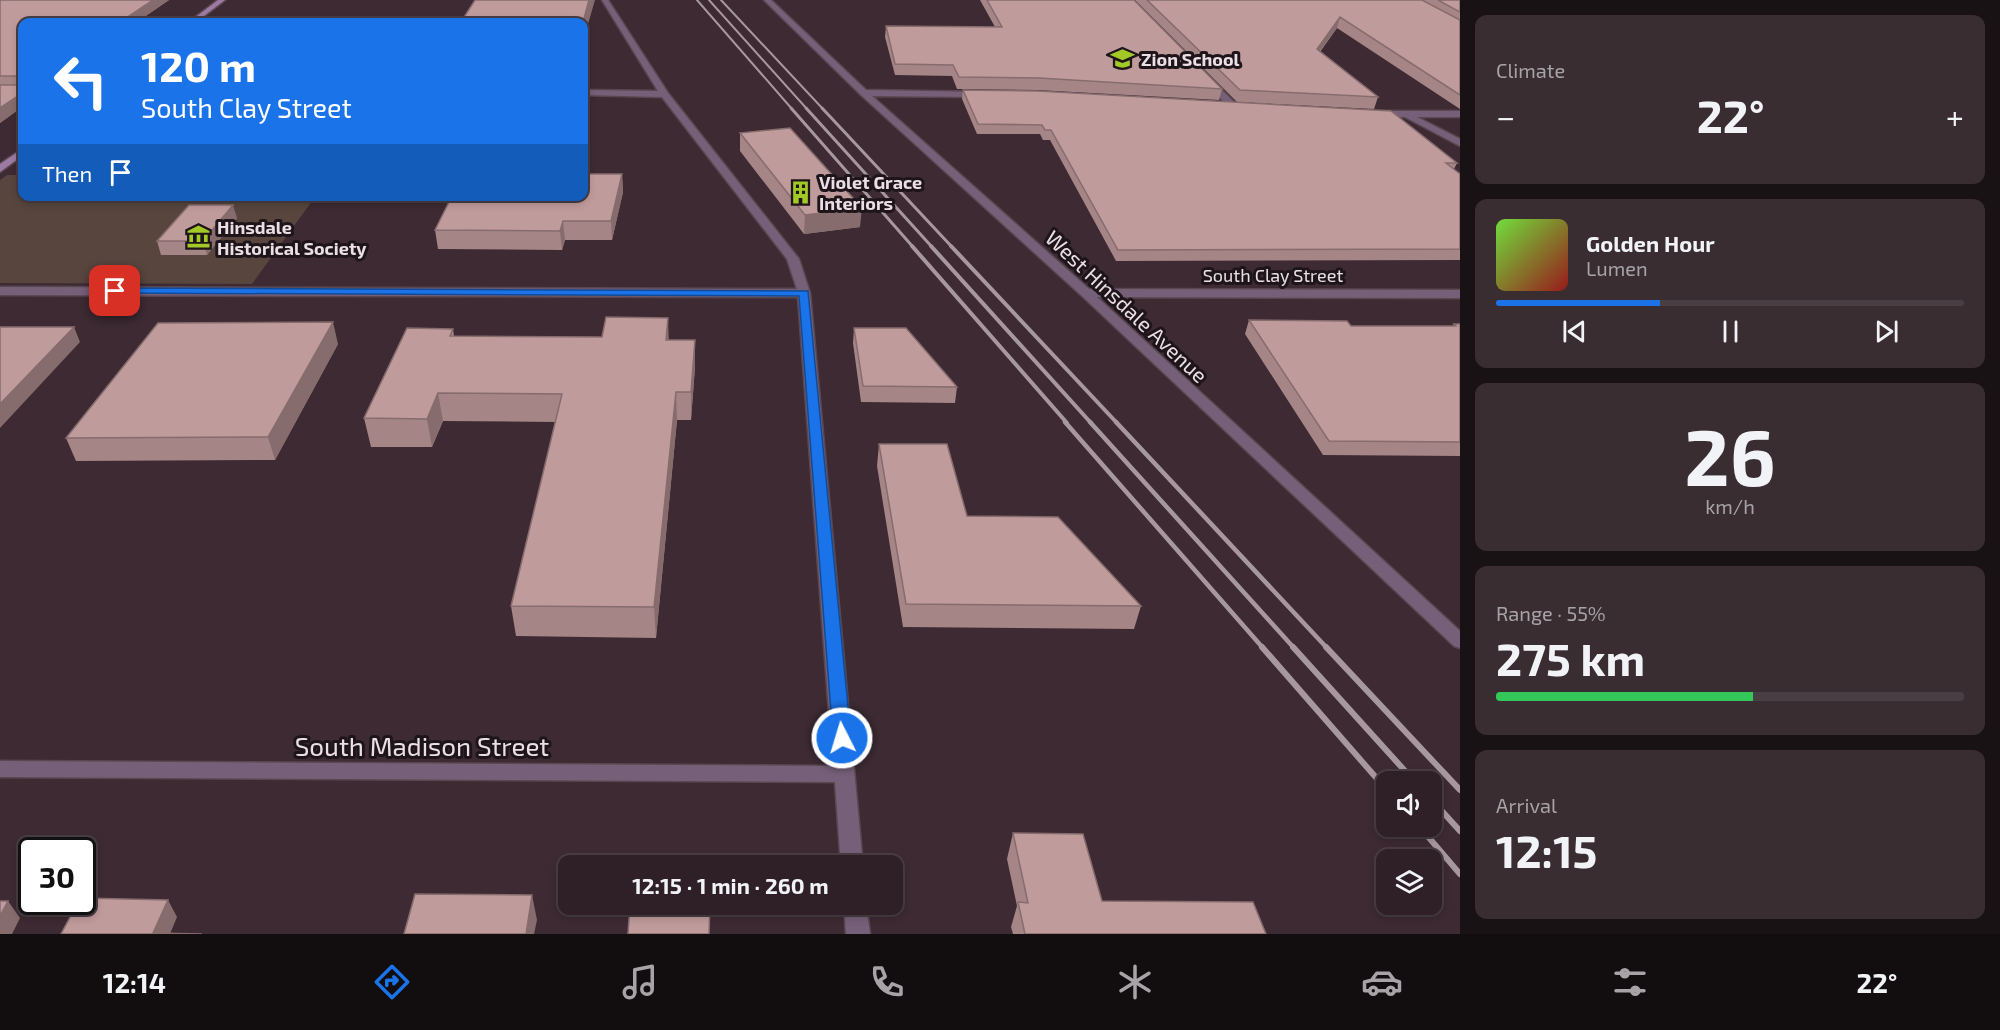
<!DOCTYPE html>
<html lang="en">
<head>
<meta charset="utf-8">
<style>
	:root { --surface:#2e2026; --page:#3a2d32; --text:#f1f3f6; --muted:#a7a3a7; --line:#493e43; --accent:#1a73e8 }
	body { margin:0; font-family:"Exo 2",sans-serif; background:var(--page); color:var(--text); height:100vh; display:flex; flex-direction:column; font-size:22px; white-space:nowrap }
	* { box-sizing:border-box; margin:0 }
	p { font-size:20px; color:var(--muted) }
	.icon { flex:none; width:33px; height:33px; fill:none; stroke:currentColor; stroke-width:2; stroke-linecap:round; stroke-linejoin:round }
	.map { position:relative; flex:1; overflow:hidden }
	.details { display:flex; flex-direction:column; gap:15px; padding:15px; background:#191215; width:540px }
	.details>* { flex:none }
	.top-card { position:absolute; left:18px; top:18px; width:570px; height:183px; border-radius:12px; box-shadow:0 3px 9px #0003,0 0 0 2px var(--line); background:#1a73e8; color:#fff; overflow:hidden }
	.fabs { position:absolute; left:1376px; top:771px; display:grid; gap:12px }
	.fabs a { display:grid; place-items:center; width:66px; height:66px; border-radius:12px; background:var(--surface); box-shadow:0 3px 9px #0003,0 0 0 2px var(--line); font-size:30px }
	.speed { position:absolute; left:18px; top:837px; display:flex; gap:12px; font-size:30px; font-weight:700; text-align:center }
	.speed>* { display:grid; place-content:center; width:78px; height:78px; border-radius:50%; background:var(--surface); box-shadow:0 3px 9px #0003,0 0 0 2px var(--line); line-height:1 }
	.speed .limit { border:3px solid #111; border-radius:9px; background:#fff; color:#111 }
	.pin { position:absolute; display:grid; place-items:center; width:51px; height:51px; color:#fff; margin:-26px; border-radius:12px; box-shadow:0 3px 9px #0006 }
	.me { position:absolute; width:66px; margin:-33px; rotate:355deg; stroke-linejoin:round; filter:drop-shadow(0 0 4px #0008) }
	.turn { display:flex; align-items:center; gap:21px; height:126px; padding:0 24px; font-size:27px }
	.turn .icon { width:78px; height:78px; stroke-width:2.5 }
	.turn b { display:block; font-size:42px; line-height:51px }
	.then { display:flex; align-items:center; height:57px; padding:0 24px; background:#0003; gap:12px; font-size:22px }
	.big { font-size:45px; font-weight:700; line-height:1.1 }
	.details .widget { flex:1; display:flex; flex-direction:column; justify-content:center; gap:9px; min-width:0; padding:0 21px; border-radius:12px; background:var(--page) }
	.details .dial { align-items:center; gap:0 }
	.dial b { font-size:78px; line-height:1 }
	.song { display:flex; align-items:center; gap:18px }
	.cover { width:72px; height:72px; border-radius:9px; background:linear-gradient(135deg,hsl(100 70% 55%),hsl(0 70% 35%)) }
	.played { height:6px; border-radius:3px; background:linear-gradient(90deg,var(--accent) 35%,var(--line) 35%) }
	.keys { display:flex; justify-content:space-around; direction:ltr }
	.heat { display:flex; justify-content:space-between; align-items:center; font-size:33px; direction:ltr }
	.charge { height:9px; border-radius:4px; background:linear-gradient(90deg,#34c759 55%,var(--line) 0) }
	.trip { position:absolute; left:558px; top:855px; width:345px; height:60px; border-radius:12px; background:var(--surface); box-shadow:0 3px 9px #0003,0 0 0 2px var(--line); font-weight:700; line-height:60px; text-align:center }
	.tab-bar { display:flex; height:96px; justify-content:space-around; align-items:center; background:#120d0f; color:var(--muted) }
	.tab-bar .icon { width:42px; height:42px }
	.tab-bar .on { color:var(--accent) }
	.tab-bar b { font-size:27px; color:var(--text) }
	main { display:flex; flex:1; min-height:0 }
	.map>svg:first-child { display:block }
	.green { fill:#57453e }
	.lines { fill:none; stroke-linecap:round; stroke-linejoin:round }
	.minor-casing { stroke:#59474f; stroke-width:3 }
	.secondary-casing { stroke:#59474f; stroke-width:3 }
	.minor { fill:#766079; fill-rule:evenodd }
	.secondary { fill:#9d7aa2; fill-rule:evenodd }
	.rail-far4 { stroke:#a7989f; stroke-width:2 }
	.rail-far3 { stroke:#a7989f; stroke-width:3 }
	.rail-far2 { stroke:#a7989f; stroke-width:4 }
	.rail-far1 { stroke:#a7989f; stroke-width:4.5 }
	.rail { stroke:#a7989f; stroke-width:6 }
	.wall { fill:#a58586 }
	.shaded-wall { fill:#866c6d }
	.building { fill:#c09b9c; stroke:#866c6d; stroke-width:1.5 }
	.route { fill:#1a73e8; stroke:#114b97; stroke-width:1.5 }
	.labels { text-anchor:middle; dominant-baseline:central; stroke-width:6; stroke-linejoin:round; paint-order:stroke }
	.far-poi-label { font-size:18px; font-weight:bold; fill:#ebdee4; stroke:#1e151a; text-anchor:start }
	.far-street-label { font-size:18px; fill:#ebdee4; stroke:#1e151a }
	.street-label { font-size:21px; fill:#ebdee4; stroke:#1e151a }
	.near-street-label { font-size:26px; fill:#ebdee4; stroke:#1e151a }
</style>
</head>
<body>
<main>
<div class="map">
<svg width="1460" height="934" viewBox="0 0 1460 934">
	<rect width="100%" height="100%" fill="#3d2a33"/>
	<path class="green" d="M 7,175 L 22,175 L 22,196 L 315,197 L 252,284 L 0,283 L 0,180 Z"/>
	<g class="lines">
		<defs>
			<path id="minor" d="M 602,0 L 608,0 L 668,93 L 799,259 L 810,293 L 863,866 L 841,866 L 835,782 L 0,777 L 0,761 L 833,766 L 798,297 L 0,295 L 0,287 L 797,289 L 787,259 L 662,97 L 584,95 L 584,90 L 658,91 Z
				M 764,0 L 771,0 L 866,90 L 986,92 L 986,96 L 983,97 L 872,96 L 1089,289 L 1460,290 L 1460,298 L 1097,297 L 1460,631 L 1460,648 L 1454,646 L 1082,296 L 861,95 Z
				M 1203,77 L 1209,77 L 1237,105 L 1237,109 L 1231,109 L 1203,81 Z
				M 1376,111 L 1460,111 L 1460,117 L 1417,117 L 1460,139 L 1460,146 L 1405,117 L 1373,116 L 1372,114 Z
				M 844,904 L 866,904 L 870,934 L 846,934 Z"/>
			<path id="secondary" d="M 218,0 L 225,0 L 196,22 L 189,22 Z
				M 22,149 L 22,156 L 0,172 L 0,164 Z"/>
		</defs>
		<use href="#minor" class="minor-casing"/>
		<use href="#secondary" class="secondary-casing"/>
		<use href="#minor" class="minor"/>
		<use href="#secondary" class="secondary"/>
		<path class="rail-far4" d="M 697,0 L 792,109
			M 709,0 L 807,109
			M 721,0 L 823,109"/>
		<path class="rail-far3" d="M 791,108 L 913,247
			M 806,108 L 932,247
			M 822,108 L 952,247"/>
		<path class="rail-far2" d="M 912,246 L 1067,423
			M 931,246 L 1091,423
			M 951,246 L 1117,423"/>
		<path class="rail-far1" d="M 1065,422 L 1263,648
			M 1090,422 L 1294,648
			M 1116,422 L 1327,648"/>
		<path class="rail" d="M 1262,647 L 1386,789
			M 1293,647 L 1415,782
			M 1326,647 L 1460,790
			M 1431,799 L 1460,831
			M 1419,826 L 1460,874"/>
	</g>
	<path class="wall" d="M 0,0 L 169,0 L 137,22 L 22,22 L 22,107 L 0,123 Z
		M 980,0 L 1134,0 L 1222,89 L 1219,100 L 1037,90 L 957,89 L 952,76 L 895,75 L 885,37 L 886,26 L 995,27 Z
		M 1135,0 L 1460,0 L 1460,109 L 1337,28 L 1320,52 L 1378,97 L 1374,109 L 1237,102 Z
		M 963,90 L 1457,163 L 1454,169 L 1460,174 L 1460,260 L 1116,261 L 1050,140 L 1043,140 L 1040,134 L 977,134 L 962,99 Z
		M 740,133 L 860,227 L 804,234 L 740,151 Z
		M 622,174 L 623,192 L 612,240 L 565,240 L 562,250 L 438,249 L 435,230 Z
		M 237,218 L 207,255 L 161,255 L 157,241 Z
		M 1249,320 L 1351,326 L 1453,326 L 1454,324 L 1460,324 L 1460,456 L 1323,455 L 1245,334 Z
		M 854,328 L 957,387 L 955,403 L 861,402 L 853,343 Z
		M 453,329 L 454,336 L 669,340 L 695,367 L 691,420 L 677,420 L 656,638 L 516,636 L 511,606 L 556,422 L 443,421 L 432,447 L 371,447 L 364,418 Z
		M 338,344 L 275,460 L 76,461 L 66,438 Z
		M 879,444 L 967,516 L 1141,606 L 1134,629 L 903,627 L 877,466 Z
		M 1013,833 L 1102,901 L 1266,934 L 1013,934 L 1011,927 L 1017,906 L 1007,859 Z"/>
	<path class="shaded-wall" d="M 153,0 L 169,0 L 137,22 L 120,22 Z
		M 589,0 L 595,0 L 584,38 L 584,22 L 583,22 Z
		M 1340,17 L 1337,28 L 1313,60 L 1317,49 Z
		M 22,93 L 22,107 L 0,123 L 0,108 Z
		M 622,174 L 623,192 L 612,240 L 611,221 Z
		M 233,205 L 237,218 L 207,255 L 203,241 Z
		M 862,208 L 860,227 L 804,234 L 805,215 Z
		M 563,221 L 565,240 L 562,250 L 560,231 Z
		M 668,318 L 669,344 L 666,340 Z
		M 333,322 L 338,344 L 275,460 L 268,437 Z
		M 74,327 L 80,342 L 0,428 L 0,404 Z
		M 695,340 L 695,367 L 691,420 L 691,392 Z
		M 676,392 L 677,420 L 656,638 L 654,607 Z
		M 438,393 L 443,421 L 432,447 L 427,419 Z
		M 532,895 L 537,920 L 534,934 L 526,934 Z
		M 168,900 L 177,917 L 170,934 L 153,933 Z
		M 8,901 L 20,918 L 12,934 L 0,934 L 0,916 Z"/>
	<path class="building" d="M 0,0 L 153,0 L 120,22 L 22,22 L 22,93 L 0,108 L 0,85 L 18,85 L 20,78 L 18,76 L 0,76 Z
		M 475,0 L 589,0 L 583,22 L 461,22 Z
		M 987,0 L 1134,0 L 1222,89 L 1039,78 L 959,77 L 953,65 L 895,64 L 886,26 L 1002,27 Z
		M 1147,0 L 1422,0 L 1460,20 L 1460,95 L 1340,17 L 1317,49 L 1378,97 L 1240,90 Z
		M 1438,0 L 1460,0 L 1460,12 Z
		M 963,90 L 1038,91 L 1391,111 L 1457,163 L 1446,163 L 1460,174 L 1460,249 L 1118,250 L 1051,130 L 1045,130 L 1042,125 L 978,124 Z
		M 790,128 L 862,208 L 805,215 L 740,133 Z
		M 584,174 L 622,174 L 611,221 L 563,221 L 560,231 L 435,230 L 452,196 L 584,196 Z
		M 189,205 L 233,205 L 203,241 L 157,241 Z
		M 606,317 L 668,318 L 666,340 L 695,340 L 691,392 L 676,392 L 654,607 L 511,606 L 562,394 L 438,393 L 427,419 L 364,418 L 407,328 L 453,329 L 450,336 L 602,337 Z
		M 1249,320 L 1347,321 L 1351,326 L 1456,326 L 1454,324 L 1460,324 L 1460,442 L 1329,441 Z
		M 333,322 L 268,437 L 66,438 L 158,323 Z
		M 0,327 L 74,327 L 0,404 Z
		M 854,328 L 906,328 L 957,387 L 863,386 Z
		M 879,444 L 947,444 L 967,516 L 1058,517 L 1141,606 L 906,604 Z
		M 1013,833 L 1083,834 L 1102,901 L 1253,902 L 1266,934 L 1025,934 L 1018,902 L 1028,903 Z
		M 415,894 L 532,895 L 526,934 L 404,934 Z
		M 82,898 L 168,900 L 153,933 L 202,934 L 61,934 L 78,902 L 82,902 Z
		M 0,901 L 8,901 L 0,916 Z
		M 630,904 L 710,904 L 709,934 L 628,934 Z"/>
	<path class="route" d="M 115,288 L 808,291 L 851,738 L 848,743 L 842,745 L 835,743 L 833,738 L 799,296 L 111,293 L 109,291 Z"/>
	<defs>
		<symbol id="school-bare" viewBox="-9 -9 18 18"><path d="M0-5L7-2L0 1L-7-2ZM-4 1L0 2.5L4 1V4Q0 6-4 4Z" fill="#a3c927" stroke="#1e151a" stroke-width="2.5" paint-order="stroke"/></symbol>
		<symbol id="building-bare" viewBox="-9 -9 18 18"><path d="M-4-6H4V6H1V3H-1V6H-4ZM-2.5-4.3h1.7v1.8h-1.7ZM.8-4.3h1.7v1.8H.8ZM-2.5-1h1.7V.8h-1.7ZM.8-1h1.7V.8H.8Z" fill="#a3c927" stroke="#1e151a" stroke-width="2.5" paint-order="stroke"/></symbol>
		<symbol id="museum-bare" viewBox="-9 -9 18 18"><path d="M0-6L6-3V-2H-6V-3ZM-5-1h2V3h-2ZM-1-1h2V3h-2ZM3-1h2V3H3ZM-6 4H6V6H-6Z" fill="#a3c927" stroke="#1e151a" stroke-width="2.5" paint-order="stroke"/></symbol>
	</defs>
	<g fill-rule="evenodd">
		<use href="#school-bare" x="1106" y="42" width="33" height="33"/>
		<use href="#building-bare" x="784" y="176" width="33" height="33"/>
		<use href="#museum-bare" x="182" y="220" width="33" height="33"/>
	</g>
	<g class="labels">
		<g class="far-poi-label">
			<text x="1141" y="59">Zion School</text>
			<text x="819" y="182">Violet Grace<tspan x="819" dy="21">Interiors</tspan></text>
			<text x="217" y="227">Hinsdale<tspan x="217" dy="21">Historical Society</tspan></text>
		</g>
		<g class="far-street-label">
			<text x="1273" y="275">South Clay Street</text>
		</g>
		<g class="street-label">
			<text transform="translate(1127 306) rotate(43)">West Hinsdale Avenue</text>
		</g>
		<g class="near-street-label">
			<text x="422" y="745">South Madison Street</text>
		</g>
	</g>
</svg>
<div class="fabs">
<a><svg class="icon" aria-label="sound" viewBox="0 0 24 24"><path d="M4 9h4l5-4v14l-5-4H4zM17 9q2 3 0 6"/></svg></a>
<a><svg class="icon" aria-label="layers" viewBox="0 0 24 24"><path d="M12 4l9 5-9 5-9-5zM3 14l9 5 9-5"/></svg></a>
</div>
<div class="speed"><div class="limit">30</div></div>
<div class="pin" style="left:115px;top:291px;background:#d93025"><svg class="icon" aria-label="arrive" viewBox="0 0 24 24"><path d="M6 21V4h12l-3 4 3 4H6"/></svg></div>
<svg class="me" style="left:842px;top:738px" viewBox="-20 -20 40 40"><circle r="17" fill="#1a73e8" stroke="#fff" stroke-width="3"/><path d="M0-11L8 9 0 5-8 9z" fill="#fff"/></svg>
<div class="trip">12:15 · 1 min · 260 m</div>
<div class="top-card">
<div class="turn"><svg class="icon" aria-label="left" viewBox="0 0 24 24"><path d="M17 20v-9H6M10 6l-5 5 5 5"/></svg><div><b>120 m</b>South Clay Street</div></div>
<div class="then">Then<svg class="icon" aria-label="arrive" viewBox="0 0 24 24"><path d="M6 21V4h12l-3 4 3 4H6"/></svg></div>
</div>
</div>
<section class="details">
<div class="widget"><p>Climate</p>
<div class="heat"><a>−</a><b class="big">22°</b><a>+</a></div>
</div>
<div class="widget">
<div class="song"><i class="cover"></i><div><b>Golden Hour</b><p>Lumen</p></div></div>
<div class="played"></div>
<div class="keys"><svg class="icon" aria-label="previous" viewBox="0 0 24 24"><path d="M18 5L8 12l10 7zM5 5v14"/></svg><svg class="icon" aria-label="pause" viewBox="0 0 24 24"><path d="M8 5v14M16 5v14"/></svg><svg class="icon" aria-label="next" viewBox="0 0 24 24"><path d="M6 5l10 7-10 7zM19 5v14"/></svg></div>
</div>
<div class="widget dial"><b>26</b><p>km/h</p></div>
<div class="widget"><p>Range · 55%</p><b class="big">275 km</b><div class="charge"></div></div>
<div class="widget"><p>Arrival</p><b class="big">12:15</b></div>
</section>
</main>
<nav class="tab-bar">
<b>12:14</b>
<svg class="icon on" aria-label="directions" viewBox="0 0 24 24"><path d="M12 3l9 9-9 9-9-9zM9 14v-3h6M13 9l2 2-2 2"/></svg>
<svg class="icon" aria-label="music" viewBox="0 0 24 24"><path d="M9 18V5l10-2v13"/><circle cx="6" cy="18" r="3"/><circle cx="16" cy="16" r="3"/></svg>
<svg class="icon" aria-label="phone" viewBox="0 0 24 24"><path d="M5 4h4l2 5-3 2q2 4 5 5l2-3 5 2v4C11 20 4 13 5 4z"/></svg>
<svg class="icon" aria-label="climate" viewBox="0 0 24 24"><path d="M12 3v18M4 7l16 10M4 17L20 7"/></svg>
<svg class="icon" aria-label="car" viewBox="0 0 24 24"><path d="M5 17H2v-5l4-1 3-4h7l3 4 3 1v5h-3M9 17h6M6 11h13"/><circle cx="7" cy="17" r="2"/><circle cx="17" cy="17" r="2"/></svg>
<svg class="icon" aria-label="filters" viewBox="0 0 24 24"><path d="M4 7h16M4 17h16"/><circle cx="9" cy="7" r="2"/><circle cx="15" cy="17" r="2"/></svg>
<b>22°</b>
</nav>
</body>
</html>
